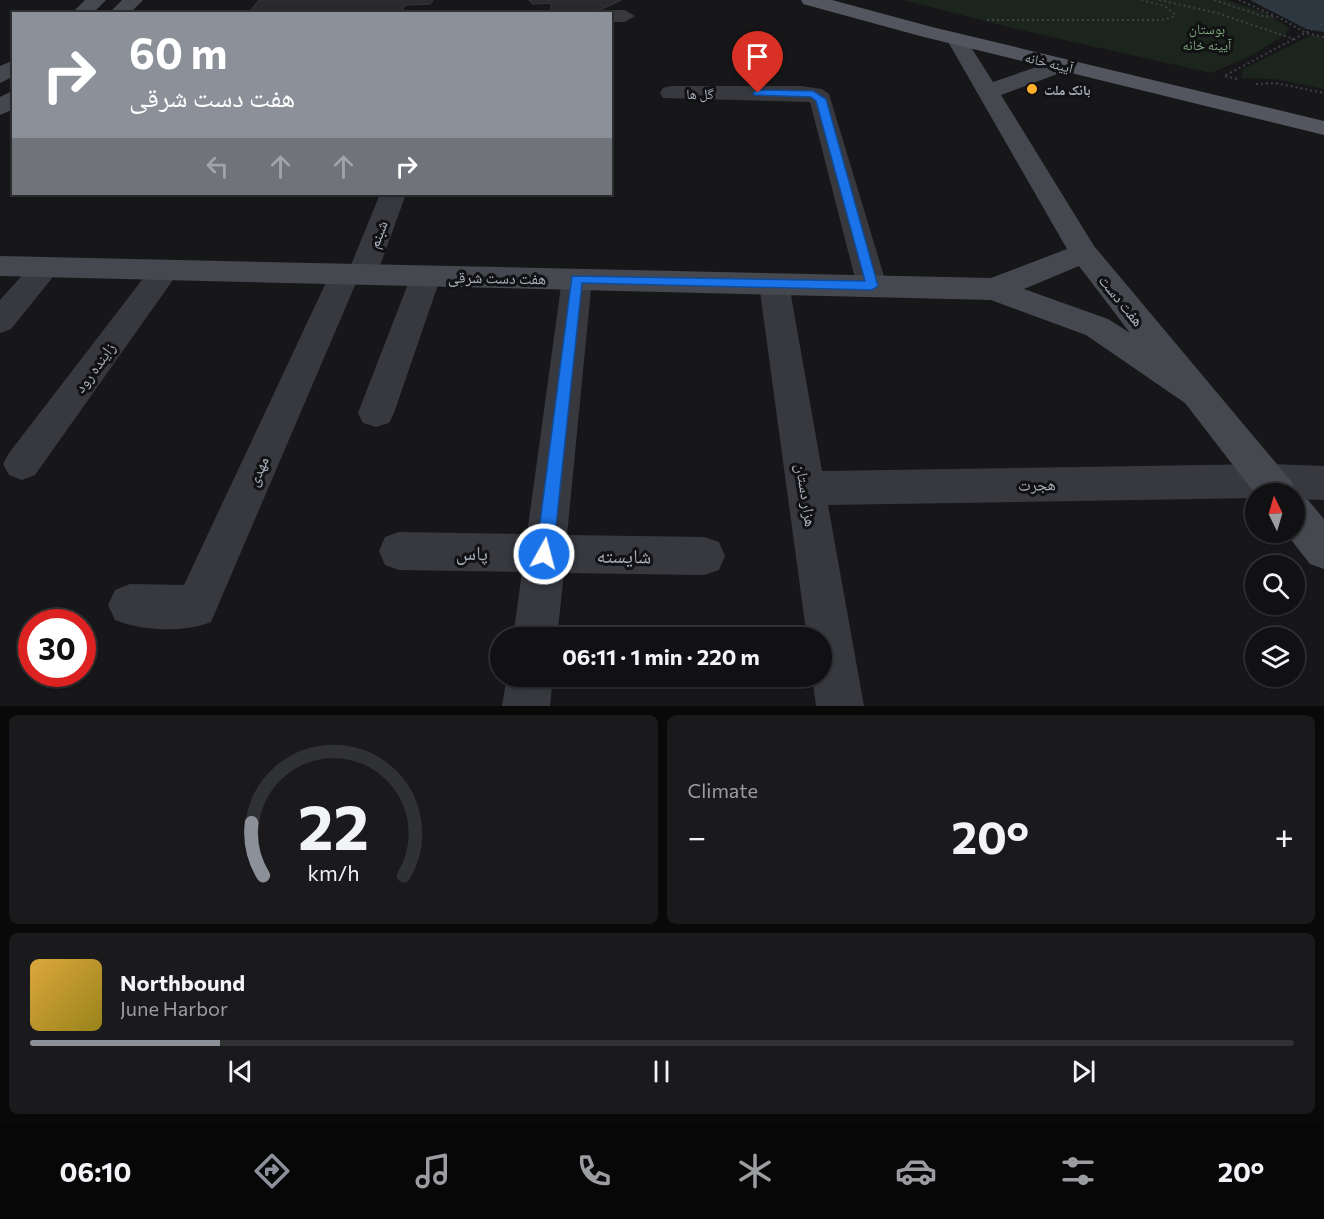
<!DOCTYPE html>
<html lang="en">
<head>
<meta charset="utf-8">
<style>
	:root { --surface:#111113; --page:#1a1a1c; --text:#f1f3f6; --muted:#9c9da0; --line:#303133; --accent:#8c9099 }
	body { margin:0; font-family:Commissioner,"Noto Naskh Arabic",sans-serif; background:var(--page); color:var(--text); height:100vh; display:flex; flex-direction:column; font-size:22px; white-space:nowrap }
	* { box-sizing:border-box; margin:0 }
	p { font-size:20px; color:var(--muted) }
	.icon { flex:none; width:33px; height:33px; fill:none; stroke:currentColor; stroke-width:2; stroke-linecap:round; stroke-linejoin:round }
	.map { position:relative; height:706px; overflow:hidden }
	.panel { display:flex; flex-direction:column; gap:9px; padding:9px; background:#09090a; flex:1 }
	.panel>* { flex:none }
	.top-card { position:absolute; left:12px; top:12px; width:600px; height:183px; border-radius:0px; box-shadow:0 2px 4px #0004,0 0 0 2px var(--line); background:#8c9099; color:#fff; overflow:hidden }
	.needle { width:39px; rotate:355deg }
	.buttons { position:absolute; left:1245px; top:483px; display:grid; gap:12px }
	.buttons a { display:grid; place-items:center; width:60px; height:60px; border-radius:50%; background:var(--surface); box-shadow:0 2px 4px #0004,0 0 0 2px var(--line); font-size:30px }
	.speed { position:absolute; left:18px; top:609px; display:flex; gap:12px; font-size:30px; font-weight:700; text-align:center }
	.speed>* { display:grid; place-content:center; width:78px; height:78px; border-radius:50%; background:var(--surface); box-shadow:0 2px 4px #0004,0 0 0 2px var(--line); line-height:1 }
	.speed .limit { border:9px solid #d22; background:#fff; color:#111 }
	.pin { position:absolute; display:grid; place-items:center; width:51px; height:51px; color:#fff; margin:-62px -26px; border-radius:50% 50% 50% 0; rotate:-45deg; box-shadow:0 0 6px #0007 }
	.pin .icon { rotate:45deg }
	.me { position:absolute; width:66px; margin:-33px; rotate:7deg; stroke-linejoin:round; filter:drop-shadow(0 0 4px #0008) }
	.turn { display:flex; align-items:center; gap:21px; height:126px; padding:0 18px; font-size:27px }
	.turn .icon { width:78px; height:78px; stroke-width:2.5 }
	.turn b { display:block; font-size:42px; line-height:51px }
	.lanes { display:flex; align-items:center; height:57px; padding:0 18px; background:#0003; justify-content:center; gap:30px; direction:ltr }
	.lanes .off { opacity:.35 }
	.big { font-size:45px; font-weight:700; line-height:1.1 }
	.panel .card { flex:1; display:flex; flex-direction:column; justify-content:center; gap:9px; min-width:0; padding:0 21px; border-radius:9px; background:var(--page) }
	.panel .dial { align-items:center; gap:0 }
	.dial svg { height:156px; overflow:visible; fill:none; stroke:var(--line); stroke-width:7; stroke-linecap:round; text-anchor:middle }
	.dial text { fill:var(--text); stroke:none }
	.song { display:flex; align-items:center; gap:18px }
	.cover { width:72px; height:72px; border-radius:9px; background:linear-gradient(135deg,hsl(40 70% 55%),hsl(50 70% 35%)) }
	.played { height:6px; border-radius:3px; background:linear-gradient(90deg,var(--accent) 15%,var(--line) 15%) }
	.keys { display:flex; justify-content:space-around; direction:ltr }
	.heat { display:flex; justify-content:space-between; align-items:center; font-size:33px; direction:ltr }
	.panel .tiles { flex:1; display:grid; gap:9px; grid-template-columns:1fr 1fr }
	.card:last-child { grid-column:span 2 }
	.trip { position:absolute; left:490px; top:627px; width:342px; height:60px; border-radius:30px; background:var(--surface); box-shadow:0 2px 4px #0004,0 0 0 2px var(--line); font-weight:700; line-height:60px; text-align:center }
	.tab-bar { display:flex; height:96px; justify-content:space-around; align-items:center; background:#070708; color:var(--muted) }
	.tab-bar .icon { width:42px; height:42px }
	.tab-bar .current { color:var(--accent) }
	.tab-bar b { font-size:27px; color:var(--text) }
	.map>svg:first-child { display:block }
	.green { fill:#1c251d }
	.water { fill:#2c373f }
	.building { fill:#2a2a2d; stroke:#313135; stroke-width:1.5 }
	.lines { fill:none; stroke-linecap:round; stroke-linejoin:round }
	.path { stroke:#3d4046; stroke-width:2; stroke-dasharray:2 3; stroke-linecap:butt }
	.street { fill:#38393f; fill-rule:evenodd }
	.secondary { fill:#45484f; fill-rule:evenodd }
	.primary { fill:#53565e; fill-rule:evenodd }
	.route { fill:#1a73e8; stroke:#114b97; stroke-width:1.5 }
	.poi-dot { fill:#ffaf29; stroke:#121214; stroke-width:2 }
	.labels { text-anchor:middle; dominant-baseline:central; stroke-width:6; stroke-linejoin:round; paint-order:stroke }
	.far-park-label { font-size:14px; fill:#7da77e; stroke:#121214 }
	.far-street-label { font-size:14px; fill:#a8aeba; stroke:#121214 }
	.far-poi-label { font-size:14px; font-weight:bold; fill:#a8aeba; stroke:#121214; text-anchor:start }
	.street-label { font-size:16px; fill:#a8aeba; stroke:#121214 }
	.near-street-label { font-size:20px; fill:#a8aeba; stroke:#121214 }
</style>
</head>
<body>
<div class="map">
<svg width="1324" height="706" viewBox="0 0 1324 706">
	<rect width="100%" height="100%" fill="#171719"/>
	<path class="green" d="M 903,0 L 1227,0 L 1266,13 L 1289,28 L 1285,35 L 1252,55 L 1211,73 L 1021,30 Z
		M 1312,35 L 1324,37 L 1324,89 L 1275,79 L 1241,78 L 1243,69 Z"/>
	<path class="water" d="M 1250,0 L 1324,0 L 1324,32 L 1306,29 Z"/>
	<path class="building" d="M 259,0 L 433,0 L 430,4 L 405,5 L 401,13 L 250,12 Z
		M 529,0 L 621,0 L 595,12 L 551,11 L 551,3 L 533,4 Z"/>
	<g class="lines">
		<path class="path" d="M 1159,0 L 1217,13 L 1294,39 L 1324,23
			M 1214,0 L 1262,16 L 1278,17 L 1306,33 L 1324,37
			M 1239,0 L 1275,16
			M 987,20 L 1162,20 L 1174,17 L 1174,13 L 1164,6 L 1141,0
			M 1237,79 L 1224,76 L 1294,39
			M 1256,84 L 1275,83 L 1324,93"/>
		<path class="street" d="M 610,10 L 625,10 L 635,16 L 625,22 L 610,22 L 610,14 L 602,14 Z
			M 671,86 L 801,86 L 822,89 L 829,94 L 887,286 L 883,293 L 872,297 L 861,293 L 857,286 L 810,102 L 663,98 L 660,93 L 663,88 Z
			M 380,194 L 406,194 L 377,274 L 373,281 L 356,283 L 211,622 C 184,633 142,631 115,620 L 108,605 L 115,590 L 130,584 L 184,585 L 330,274 L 334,267 L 351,265 Z
			M 46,257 L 56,260 L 61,267 L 11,329 L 0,333 L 0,300 L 36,260 Z
			M 165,260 L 175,263 L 180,270 L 35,475 L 22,480 L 9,475 L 3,464 L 9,453 L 155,263 Z
			M 426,266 L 437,269 L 441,276 L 394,413 L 389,423 L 376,427 L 363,423 L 358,413 L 411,276 L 415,269 Z
			M 577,269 L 588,272 L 592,279 L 567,535 L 704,537 L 719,542 L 725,556 L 719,570 L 704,575 L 564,573 L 557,638 L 513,638 L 522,572 L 399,570 L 385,565 L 379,551 L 385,537 L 399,532 L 527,534 L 562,279 L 566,272 Z
			M 774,274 L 785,277 L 789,284 L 822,471 L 1268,464 L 1324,466 L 1324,500 L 1294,499 L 1294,494 L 1256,494 L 1256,498 L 828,505 L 864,706 L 816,706 L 812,676 L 822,676 L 822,638 L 807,638 L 759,284 L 763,277 Z
			M 507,676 L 553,676 L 550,706 L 502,706 Z"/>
		<path class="secondary" d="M 85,0 L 106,0 L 92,14 L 71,14 Z
			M 122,0 L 143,0 L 129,14 L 108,14 Z
			M 957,34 L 964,36 L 993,82 L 1060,59 L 1068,60 L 1071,65 L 1068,70 L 1001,95 L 1094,246 L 1292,482 L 1296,496 L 1308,500 L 1324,519 L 1324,569 L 1310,564 L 1285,532 L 1294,532 L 1294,494 L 1256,495 L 1185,403 L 1086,335 L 991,300 L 0,276 L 0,256 L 991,278 L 1067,249 L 947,40 L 950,36 ZM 1079,266 L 1130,333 L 1108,319 L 1024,289 Z
			M 14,60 L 14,76 L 0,83 L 0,66 Z
			M 14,90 L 14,109 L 0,115 L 0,97 Z"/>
		<path class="primary" d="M 801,0 L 832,0 L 932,27 L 1324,121 L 1324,135 L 920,36 L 803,4 Z"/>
	</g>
	<path class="route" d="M 758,90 L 813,91 L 826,99 L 878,286 L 872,290 L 582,283 L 553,554 L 550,559 L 544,562 L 539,559 L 536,554 L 572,276 L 865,281 L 816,101 L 811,97 L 754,95 L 753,93 Z"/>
	<circle class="poi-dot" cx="1032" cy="89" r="6"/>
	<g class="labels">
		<g class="far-park-label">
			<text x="1207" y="28">بوستان<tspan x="1207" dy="16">آیینه خانه</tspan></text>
		</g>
		<g class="far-street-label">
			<text transform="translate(1049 62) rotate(14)">آیینه خانه</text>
			<text x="700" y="93">گل ها</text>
		</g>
		<g class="far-poi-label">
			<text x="1044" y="89">بانک ملت</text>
		</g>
		<g class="street-label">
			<text transform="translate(377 234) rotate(-69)">شبنم</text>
			<text transform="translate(497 277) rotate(1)">هفت دست شرقی</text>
			<text transform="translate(1122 300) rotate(51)">هفت دست</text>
			<text transform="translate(94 367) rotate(-54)">زاینده رود</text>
			<text transform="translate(257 471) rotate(-66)">مهدی</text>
			<text transform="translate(1037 484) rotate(-1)">هجرت</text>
			<text transform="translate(807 495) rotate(81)">هزار دستان</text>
		</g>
		<g class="near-street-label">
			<text transform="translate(472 552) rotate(1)">پاس</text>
			<text transform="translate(624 555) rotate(1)">شایسته</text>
		</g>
	</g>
</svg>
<div class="buttons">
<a><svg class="needle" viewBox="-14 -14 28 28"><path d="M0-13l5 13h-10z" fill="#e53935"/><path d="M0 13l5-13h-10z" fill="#9c9da0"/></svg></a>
<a><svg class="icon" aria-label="search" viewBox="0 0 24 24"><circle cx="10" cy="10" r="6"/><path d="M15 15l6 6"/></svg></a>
<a><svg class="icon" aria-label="layers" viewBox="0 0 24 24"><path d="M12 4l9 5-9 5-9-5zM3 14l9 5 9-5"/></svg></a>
</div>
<div class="speed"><div class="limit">30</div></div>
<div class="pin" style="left:758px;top:93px;background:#d93025"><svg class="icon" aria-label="arrive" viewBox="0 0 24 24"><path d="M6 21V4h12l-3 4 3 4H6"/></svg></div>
<svg class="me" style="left:544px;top:554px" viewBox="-20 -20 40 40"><circle r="17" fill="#1a73e8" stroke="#fff" stroke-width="3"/><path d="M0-11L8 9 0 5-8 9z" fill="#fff"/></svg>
<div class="trip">06:11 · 1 min · 220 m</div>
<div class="top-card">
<div class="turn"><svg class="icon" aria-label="right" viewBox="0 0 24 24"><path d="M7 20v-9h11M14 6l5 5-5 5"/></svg><div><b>60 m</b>هفت دست شرقی</div></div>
<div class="lanes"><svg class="icon off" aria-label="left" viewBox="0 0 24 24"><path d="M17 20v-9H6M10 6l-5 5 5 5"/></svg><svg class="icon off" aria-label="ahead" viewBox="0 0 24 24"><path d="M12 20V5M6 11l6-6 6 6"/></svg><svg class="icon off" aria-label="ahead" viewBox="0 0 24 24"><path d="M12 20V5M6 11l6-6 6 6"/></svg><svg class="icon" aria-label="right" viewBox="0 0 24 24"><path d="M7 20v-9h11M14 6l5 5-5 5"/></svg></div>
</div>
</div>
<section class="panel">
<div class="tiles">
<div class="card dial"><svg viewBox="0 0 100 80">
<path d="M14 69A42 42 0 1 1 86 69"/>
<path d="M14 69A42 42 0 0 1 8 42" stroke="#8c9099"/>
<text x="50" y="56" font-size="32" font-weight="700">22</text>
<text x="50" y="72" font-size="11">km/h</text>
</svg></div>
<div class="card"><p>Climate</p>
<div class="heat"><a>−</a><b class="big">20°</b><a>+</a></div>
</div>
<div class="card">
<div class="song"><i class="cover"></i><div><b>Northbound</b><p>June Harbor</p></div></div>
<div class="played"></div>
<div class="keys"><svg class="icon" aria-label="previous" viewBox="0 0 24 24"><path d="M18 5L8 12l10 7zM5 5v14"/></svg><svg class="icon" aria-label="pause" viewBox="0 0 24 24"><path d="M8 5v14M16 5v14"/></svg><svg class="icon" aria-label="next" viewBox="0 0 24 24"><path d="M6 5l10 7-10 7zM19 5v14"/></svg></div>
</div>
</div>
</section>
<nav class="tab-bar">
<b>06:10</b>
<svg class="icon current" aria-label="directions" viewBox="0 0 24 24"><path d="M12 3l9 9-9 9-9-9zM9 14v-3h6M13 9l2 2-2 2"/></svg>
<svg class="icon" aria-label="music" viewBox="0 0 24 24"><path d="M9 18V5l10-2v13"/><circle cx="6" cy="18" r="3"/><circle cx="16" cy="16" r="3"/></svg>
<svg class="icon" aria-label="phone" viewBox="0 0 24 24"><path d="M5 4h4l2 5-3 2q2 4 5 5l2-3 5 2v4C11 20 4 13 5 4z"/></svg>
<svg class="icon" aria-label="climate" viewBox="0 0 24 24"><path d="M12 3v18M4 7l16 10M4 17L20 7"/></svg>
<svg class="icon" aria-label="car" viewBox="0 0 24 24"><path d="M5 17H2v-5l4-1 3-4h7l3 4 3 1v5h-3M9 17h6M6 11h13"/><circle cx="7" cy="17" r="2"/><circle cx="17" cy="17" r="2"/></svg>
<svg class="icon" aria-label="filters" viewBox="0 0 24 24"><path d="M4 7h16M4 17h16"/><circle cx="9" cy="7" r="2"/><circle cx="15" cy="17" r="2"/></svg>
<b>20°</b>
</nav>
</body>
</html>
